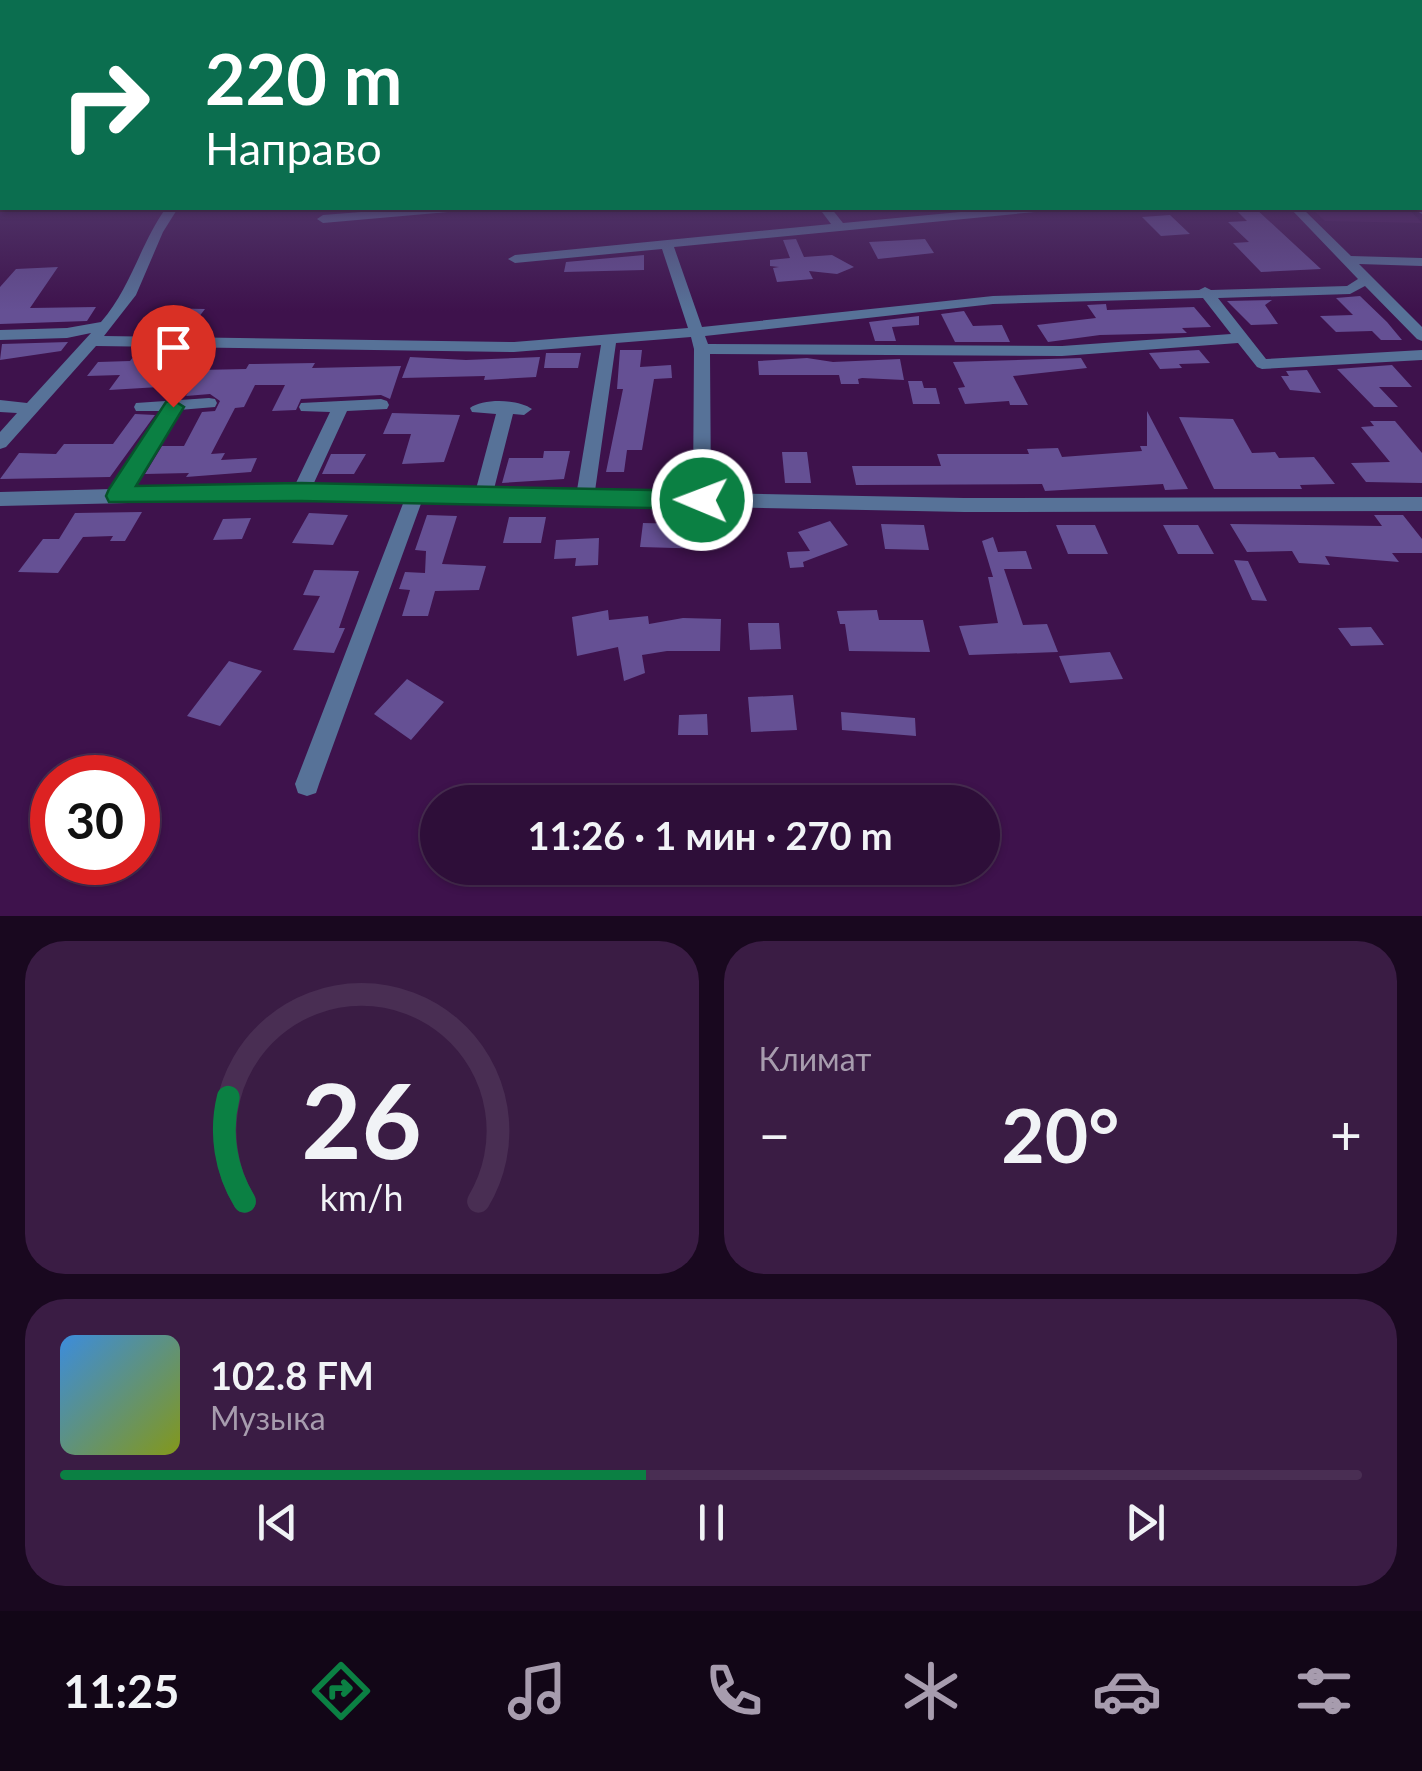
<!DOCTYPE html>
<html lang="ru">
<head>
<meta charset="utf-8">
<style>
	:root { --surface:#2e0e39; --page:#3a1c44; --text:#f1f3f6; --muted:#a79cae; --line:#492e53; --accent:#0b8043 }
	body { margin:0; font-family:Lato,sans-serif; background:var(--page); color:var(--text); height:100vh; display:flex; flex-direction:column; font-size:38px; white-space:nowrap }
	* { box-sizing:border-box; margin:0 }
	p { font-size:32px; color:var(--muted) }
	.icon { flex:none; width:55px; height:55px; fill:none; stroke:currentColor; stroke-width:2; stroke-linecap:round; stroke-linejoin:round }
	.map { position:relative; height:916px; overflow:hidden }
	.panel { display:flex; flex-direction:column; gap:25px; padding:25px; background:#19081f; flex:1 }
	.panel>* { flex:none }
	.banner { position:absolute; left:0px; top:0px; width:1422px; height:210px; box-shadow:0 2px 8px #0004,0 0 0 2px var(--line); background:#0b6e4f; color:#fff; overflow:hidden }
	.speed { position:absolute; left:30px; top:755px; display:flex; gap:20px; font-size:50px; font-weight:700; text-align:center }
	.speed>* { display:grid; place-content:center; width:130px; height:130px; border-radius:50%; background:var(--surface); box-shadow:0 2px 8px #0004,0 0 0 2px var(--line); line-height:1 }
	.speed .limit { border:15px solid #d22; background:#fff; color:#111 }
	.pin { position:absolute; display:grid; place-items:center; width:85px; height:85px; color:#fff; margin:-102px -42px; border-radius:50% 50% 50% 0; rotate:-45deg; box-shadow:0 0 10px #0007 }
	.pin .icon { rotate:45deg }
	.me { position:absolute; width:110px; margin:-55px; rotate:271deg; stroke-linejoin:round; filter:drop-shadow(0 0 8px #0008) }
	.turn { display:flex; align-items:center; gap:35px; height:210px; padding:0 40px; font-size:45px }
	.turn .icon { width:130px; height:130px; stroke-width:2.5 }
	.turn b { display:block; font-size:70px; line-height:85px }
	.big { font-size:75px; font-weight:700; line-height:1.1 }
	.panel .widget { flex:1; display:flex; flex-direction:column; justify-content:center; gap:15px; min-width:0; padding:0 35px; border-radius:40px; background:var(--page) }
	.panel .dial { align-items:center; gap:0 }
	.dial svg { height:260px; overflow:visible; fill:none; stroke:var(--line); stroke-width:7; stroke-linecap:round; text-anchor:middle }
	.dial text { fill:var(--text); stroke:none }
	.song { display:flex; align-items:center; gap:30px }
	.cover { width:120px; height:120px; border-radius:15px; background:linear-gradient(135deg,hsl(210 70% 55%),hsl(70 70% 35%)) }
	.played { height:10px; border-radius:5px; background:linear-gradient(90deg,var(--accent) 45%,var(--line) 45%) }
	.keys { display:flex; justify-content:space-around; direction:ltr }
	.heat { display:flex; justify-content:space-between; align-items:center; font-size:55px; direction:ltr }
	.panel .tiles { flex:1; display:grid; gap:25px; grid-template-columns:1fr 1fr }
	.widget:last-child { grid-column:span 2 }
	.trip { position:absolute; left:420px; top:785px; width:580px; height:100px; border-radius:50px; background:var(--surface); box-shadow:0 2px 8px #0004,0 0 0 2px var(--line); font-weight:700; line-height:100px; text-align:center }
	.tabs { display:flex; height:160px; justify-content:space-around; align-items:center; background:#120617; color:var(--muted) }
	.tabs .icon { width:70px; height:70px }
	.tabs .active { color:var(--accent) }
	.tabs b { font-size:45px; color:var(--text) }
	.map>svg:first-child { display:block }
	.built { fill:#4a1858 }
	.building { fill:#655094 }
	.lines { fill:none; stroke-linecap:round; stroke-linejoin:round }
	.minor { fill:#577298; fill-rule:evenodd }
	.route { fill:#0b8043; stroke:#07532c; stroke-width:2.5 }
</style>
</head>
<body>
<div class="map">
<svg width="1422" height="916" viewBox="0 0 1422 916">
	<rect width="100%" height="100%" fill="#3e124c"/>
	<path class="built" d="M 1311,208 L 1408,208 L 1422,223 L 1325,221 Z"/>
	<path class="building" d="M 1234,208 L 1255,208 L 1321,269 L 1261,272 L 1233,243 L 1249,242 L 1228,222 L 1247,221 Z
		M 1170,215 L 1190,234 L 1161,236 L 1142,217 Z
		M 796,239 L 804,257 L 832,255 L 854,267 L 837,274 L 809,271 L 813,279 L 777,282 L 773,268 L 779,267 L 770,266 L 770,260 L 790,258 L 783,240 Z
		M 925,239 L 934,253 L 878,259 L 869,242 Z
		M 644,255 L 644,270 L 564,272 L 566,262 Z
		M 58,267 L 30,308 L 96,307 L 87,321 L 0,324 L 0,287 L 16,269 Z
		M 1360,296 L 1387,322 L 1402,340 L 1381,340 L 1372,331 L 1336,332 L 1320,316 L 1353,315 L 1336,298 Z
		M 1272,300 L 1265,305 L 1278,324 L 1251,325 L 1227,301 Z
		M 1106,304 L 1107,310 L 1194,307 L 1211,327 L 1182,328 L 1187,333 L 1100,335 L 1048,342 L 1037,325 L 1096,318 L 1087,305 Z
		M 160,308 L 205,309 L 195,322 L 186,321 L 175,333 L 152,333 L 157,326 L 144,326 Z
		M 964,311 L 973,326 L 1002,325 L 1010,342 L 955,342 L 941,314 Z
		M 919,316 L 919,325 L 892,327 L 896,341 L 875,341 L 869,322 Z
		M 68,342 L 61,351 L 0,360 L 2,344 Z
		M 139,350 L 163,351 L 152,371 L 246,369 L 249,364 L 315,363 L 312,368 L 401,366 L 390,399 L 381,395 L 301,399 L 296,410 L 272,411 L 285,385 L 255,385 L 244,407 L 235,408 L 211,454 L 225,453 L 221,460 L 257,458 L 251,472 L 186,477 L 189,473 L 145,474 L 162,446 L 184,446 L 202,412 L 215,411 L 220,401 L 210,394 L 186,396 L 193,385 L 109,390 L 120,375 L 87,376 L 98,362 L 130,361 Z
		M 620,350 L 642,350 L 640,367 L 671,365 L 672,378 L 654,379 L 642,450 L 627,450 L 624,472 L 606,472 L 623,389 L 617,389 Z
		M 1199,350 L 1210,363 L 1179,364 L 1182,368 L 1160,369 L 1149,353 Z
		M 546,353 L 581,353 L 578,368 L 544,368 Z
		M 410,357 L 466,360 L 540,357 L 536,377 L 484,380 L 485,376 L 402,378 Z
		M 807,358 L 833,362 L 900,359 L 904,380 L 862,378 L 858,379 L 859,384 L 841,384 L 839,375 L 759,375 L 758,361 Z
		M 1081,358 L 1087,368 L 1013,376 L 1028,405 L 1010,405 L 1009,401 L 965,404 L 958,388 L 965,387 L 953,362 Z
		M 1392,365 L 1412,387 L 1379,387 L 1398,407 L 1374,407 L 1337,369 Z
		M 1307,370 L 1321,393 L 1290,390 L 1281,376 L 1289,376 L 1286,371 Z
		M 908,381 L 922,381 L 924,388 L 936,388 L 940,404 L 913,404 Z
		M 1147,411 L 1188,489 L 1165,490 L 1163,484 L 1045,491 L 1042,484 L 856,485 L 852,466 L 941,466 L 937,454 L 1029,454 L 1027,449 L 1058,448 L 1062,457 L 1142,451 L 1140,446 L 1147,446 Z
		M 392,413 L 460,415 L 444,462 L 402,464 L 411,434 L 383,434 Z
		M 135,414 L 155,415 L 110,477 L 0,479 L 19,453 L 56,454 L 64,444 L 113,444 Z
		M 1179,417 L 1233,419 L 1252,453 L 1275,452 L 1279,458 L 1314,457 L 1335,484 L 1300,485 L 1302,489 L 1214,489 Z
		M 1370,421 L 1395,421 L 1422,453 L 1422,483 L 1366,482 L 1351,463 L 1390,462 L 1361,427 L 1374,426 Z
		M 544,451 L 570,451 L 564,479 L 502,483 L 509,458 L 543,458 Z
		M 782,452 L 807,452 L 811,483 L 785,483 Z
		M 331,454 L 366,454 L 354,474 L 322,474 Z
		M 142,512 L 125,541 L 110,541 L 113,536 L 83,537 L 58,573 L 18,572 L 43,539 L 59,539 L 75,513 Z
		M 309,513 L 348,515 L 333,545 L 292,543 Z
		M 427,515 L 457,516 L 442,564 L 486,566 L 479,590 L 435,591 L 428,616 L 402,616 L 410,590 L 399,589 L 405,572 L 425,573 L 426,551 L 415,550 Z
		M 1374,515 L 1403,515 L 1422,539 L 1422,553 L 1392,553 L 1399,562 L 1325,556 L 1330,565 L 1299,563 L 1292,551 L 1247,552 L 1230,524 L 1382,526 Z
		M 509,517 L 546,517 L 541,543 L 503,543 Z
		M 251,518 L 242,539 L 213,540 L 223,519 Z
		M 684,520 L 711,520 L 711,549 L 640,547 L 643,523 L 683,524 Z
		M 830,521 L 848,545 L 803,562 L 804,567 L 790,568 L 787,552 L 810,551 L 798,532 Z
		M 881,524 L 924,525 L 929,550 L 885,549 Z
		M 1056,525 L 1095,525 L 1108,554 L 1068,554 Z
		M 1163,525 L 1198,525 L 1214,554 L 1178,554 Z
		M 993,537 L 998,552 L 1026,551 L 1032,569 L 1004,569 L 1023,625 L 1047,624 L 1058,652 L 969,655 L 959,626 L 998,623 L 988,577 L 993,577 L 982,541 Z
		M 599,538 L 598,565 L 575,566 L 576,558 L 554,559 L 556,540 Z
		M 1234,560 L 1248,561 L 1267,601 L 1252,600 Z
		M 314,570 L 359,571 L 339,628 L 345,628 L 334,653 L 293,650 L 320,596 L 303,595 Z
		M 608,610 L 609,620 L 648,616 L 649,624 L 683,618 L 721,619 L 720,651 L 667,651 L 642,655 L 645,673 L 624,681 L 618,647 L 577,656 L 572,617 Z
		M 877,610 L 879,620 L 923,620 L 930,652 L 849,651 L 845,624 L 840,624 L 837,611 Z
		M 748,623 L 779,623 L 781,649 L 750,650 Z
		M 1371,627 L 1384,645 L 1351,646 L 1338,628 Z
		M 1110,652 L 1123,679 L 1070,683 L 1059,656 Z
		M 229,661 L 262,671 L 220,726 L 187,716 Z
		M 407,679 L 444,702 L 411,740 L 374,714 Z
		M 793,695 L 797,730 L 751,732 L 748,697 Z
		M 841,712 L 915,718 L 916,736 L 842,730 Z
		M 707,714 L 708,735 L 678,735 L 679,715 Z"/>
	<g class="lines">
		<path class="minor" d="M 1420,205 L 1422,205 L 1422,214 L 1413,208 L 1420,208 Z
			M 166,208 L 178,208 L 163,232 L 136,295 L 104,336 L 514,342 L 688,328 L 662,249 L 515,263 L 508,259 L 515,255 L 831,224 L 819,208 L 831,208 L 843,223 L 1003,208 L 1041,208 L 1035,212 L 674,247 L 702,327 L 993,296 L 1199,290 L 1205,287 L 1211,290 L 1347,286 L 1358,279 L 1290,208 L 1302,208 L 1351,256 L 1422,258 L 1422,266 L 1359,264 L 1422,327 L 1422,341 L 1417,339 L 1365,286 L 1350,294 L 1218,298 L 1266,359 L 1422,350 L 1422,360 L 1262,369 L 1257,367 L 1238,343 L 1062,356 L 710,354 L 711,493 L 964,498 L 1422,497 L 1422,511 L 964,512 L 422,501 L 319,784 L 316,793 L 307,796 L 298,793 L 295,784 L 404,501 L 301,499 L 0,506 L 0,492 L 113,489 L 162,411 L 136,411 L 134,407 L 136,403 L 209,398 L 215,399 L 217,403 L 215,407 L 179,410 L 132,489 L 295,485 L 330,412 L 301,411 L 299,407 L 301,403 L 381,399 L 387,401 L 389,405 L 387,409 L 347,411 L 313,485 L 476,489 L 496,414 L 472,412 L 470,408 C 483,398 519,399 532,409 L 524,415 L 513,414 L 494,489 L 577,490 L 601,345 L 514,352 L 96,346 L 6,447 L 0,449 L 0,432 L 17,413 L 0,412 L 0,400 L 27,403 L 91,333 L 67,338 L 0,340 L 0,330 L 67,328 L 101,322 C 131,288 140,244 166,208 ZM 1203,298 L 1231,334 L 1062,346 L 708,344 L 705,336 L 993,304 ZM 691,337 L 694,349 L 693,493 L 595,491 L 616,343 Z
			M 412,208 L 454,208 L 448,212 L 323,223 L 317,219 L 323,215 Z"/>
	</g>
	<linearGradient id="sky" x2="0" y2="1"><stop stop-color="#220a2a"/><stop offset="0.59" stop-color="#52396c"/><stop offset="1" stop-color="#52396c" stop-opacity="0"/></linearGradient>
	<rect width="1422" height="311" fill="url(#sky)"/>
	<path class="route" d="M 173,400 L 184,407 L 136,486 L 301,483 L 702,491 L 713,500 L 702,509 L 301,501 L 109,502 L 106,496 L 109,489 L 166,402 Z"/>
</svg>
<div class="speed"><div class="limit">30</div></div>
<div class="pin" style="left:173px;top:407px;background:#d93025"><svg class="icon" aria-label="arrive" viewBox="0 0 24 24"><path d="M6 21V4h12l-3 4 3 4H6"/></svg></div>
<svg class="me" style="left:702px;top:500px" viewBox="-20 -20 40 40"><circle r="17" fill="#0b8043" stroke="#fff" stroke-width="3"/><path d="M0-11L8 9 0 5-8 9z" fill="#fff"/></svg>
<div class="trip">11:26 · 1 мин · 270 m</div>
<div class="banner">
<div class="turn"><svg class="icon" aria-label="right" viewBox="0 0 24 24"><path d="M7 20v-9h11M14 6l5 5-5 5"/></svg><div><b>220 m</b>Направо</div></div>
</div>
</div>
<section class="panel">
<div class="tiles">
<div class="widget dial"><svg viewBox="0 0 100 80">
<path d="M14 69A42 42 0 1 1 86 69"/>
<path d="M14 69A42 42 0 0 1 9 37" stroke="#0b8043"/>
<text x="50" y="56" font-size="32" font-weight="700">26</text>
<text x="50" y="72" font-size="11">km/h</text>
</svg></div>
<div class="widget"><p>Климат</p>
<div class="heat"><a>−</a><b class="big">20°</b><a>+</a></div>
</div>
<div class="widget">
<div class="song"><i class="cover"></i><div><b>102.8 FM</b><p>Музыка</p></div></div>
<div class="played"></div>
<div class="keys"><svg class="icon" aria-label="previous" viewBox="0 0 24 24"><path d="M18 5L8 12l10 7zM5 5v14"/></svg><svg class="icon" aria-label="pause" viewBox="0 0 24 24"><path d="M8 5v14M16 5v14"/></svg><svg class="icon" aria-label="next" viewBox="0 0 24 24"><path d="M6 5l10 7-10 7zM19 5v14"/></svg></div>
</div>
</div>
</section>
<nav class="tabs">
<b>11:25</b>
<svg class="icon active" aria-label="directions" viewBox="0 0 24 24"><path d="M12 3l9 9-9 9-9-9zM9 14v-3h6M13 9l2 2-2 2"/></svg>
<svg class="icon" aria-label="music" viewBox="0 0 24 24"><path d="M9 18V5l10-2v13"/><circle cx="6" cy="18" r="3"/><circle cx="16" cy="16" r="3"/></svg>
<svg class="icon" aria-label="phone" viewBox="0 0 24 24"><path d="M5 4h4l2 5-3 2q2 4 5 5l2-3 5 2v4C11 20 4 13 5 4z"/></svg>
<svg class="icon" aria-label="climate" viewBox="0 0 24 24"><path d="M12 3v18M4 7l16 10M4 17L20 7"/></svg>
<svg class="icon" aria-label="car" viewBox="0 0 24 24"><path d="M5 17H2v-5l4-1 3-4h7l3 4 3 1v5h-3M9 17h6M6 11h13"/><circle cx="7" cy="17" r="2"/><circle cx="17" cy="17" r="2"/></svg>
<svg class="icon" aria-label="filters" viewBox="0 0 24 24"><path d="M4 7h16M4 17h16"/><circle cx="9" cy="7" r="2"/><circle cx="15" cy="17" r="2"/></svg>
</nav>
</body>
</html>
